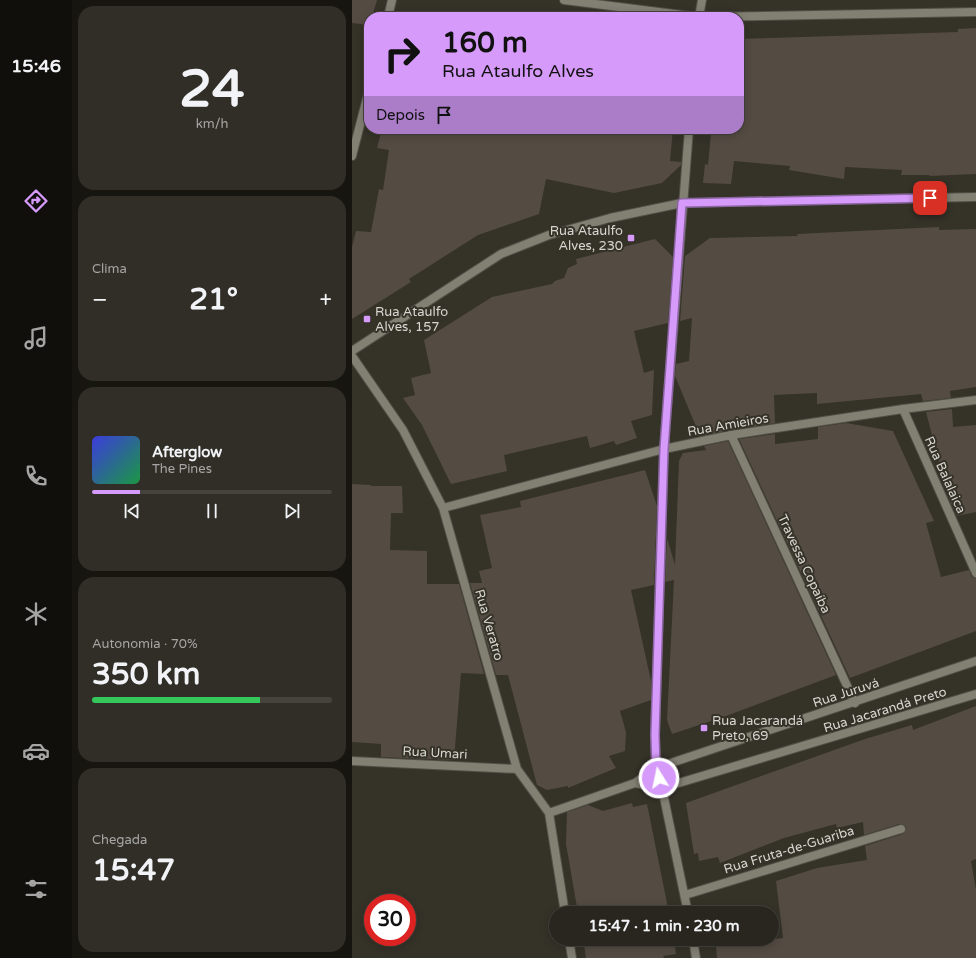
<!DOCTYPE html>
<html lang="pt">
<head>
<meta charset="utf-8">
<style>
	:root { --surface:#28261e; --page:#302e27; --text:#f1f3f6; --muted:#a5a5a4; --line:#44433c; --accent:#d69bfa }
	body { margin:0; font-family:"Varela Round",sans-serif; background:var(--page); color:var(--text); height:100vh; display:flex; flex-direction:column; font-size:15px; white-space:nowrap }
	* { box-sizing:border-box; margin:0 }
	p { font-size:13px; color:var(--muted) }
	.icon { flex:none; width:22px; height:22px; fill:none; stroke:currentColor; stroke-width:2; stroke-linecap:round; stroke-linejoin:round }
	.map { position:relative; flex:1; overflow:hidden }
	.side { display:flex; flex-direction:column; gap:6px; padding:6px; background:#161510; width:280px }
	.side>* { flex:none }
	.hud { position:absolute; left:12px; top:12px; width:380px; height:122px; border-radius:16px; box-shadow:0 2px 10px #0003,0 0 0 1px var(--line); background:#d69bfa; color:#111; overflow:hidden }
	.speed { position:absolute; left:12px; top:894px; display:flex; gap:8px; font-size:20px; font-weight:700; text-align:center }
	.speed>* { display:grid; place-content:center; width:52px; height:52px; border-radius:50%; background:var(--surface); box-shadow:0 2px 10px #0003,0 0 0 1px var(--line); line-height:1 }
	.speed .limit { border:6px solid #d22; background:#fff; color:#111 }
	.pin { position:absolute; display:grid; place-items:center; width:34px; height:34px; color:#fff; margin:-17px; border-radius:8px; box-shadow:0 2px 6px #0006 }
	.me { position:absolute; width:44px; margin:-22px; rotate:350deg; stroke-linejoin:round; filter:drop-shadow(0 0 3px #0008) }
	.turn { display:flex; align-items:center; gap:14px; height:84px; padding:0 12px; font-size:18px }
	.turn .icon { width:52px; height:52px; stroke-width:2.5 }
	.turn b { display:block; font-size:28px; line-height:34px }
	.then { display:flex; align-items:center; height:38px; padding:0 12px; background:#0003; gap:8px; font-size:15px }
	.big { font-size:30px; font-weight:700; line-height:1.1 }
	.side .widget { flex:1; display:flex; flex-direction:column; justify-content:center; gap:6px; min-width:0; padding:0 14px; border-radius:16px; background:var(--page) }
	.side .dial { align-items:center; gap:0 }
	.dial b { font-size:52px; line-height:1 }
	.song { display:flex; align-items:center; gap:12px }
	.cover { width:48px; height:48px; border-radius:6px; background:linear-gradient(135deg,hsl(240 70% 55%),hsl(140 70% 35%)) }
	.played { height:4px; border-radius:2px; background:linear-gradient(90deg,var(--accent) 20%,var(--line) 20%) }
	.keys { display:flex; justify-content:space-around; direction:ltr }
	.heat { display:flex; justify-content:space-between; align-items:center; font-size:22px; direction:ltr }
	.charge { height:6px; border-radius:3px; background:linear-gradient(90deg,#34c759 70%,var(--line) 0) }
	.trip { position:absolute; left:197px; top:906px; width:230px; height:40px; border-radius:20px; background:var(--surface); box-shadow:0 2px 10px #0003,0 0 0 1px var(--line); font-weight:700; line-height:40px; text-align:center }
	main { display:flex; flex:1; min-height:0 }
	.dock { display:flex; flex-direction:column; width:72px; justify-content:space-around; align-items:center; background:#100f0c; color:var(--muted) }
	.dock .icon { width:28px; height:28px }
	.dock .current { color:var(--accent) }
	.dock b { font-size:18px; color:var(--text) }
	.map>svg:first-child { display:block }
	.building { fill:#544c43 }
	.lines { fill:none; stroke-linecap:round; stroke-linejoin:round }
	.street-casing { stroke:#514f46; stroke-width:10 }
	.street { stroke:#827f73; stroke-width:8 }
	.route-casing { stroke:#8b65a2; stroke-width:10 }
	.route { stroke:#d69bfa; stroke-width:7 }
	.poi-dot { fill:#d69bfa; stroke:#353228; stroke-width:1.5 }
	.labels { text-anchor:middle; dominant-baseline:central; stroke-width:4; stroke-linejoin:round; paint-order:stroke }
	.poi-label { font-size:13px; fill:#d8d6d0; stroke:#353228; text-anchor:start }
	.street-label { font-size:13px; fill:#d8d6d0; stroke:#353228 }
</style>
</head>
<body>
<main>
<nav class="dock">
<b>15:46</b>
<svg class="icon current" aria-label="directions" viewBox="0 0 24 24"><path d="M12 3l9 9-9 9-9-9zM9 14v-3h6M13 9l2 2-2 2"/></svg>
<svg class="icon" aria-label="music" viewBox="0 0 24 24"><path d="M9 18V5l10-2v13"/><circle cx="6" cy="18" r="3"/><circle cx="16" cy="16" r="3"/></svg>
<svg class="icon" aria-label="phone" viewBox="0 0 24 24"><path d="M5 4h4l2 5-3 2q2 4 5 5l2-3 5 2v4C11 20 4 13 5 4z"/></svg>
<svg class="icon" aria-label="climate" viewBox="0 0 24 24"><path d="M12 3v18M4 7l16 10M4 17L20 7"/></svg>
<svg class="icon" aria-label="car" viewBox="0 0 24 24"><path d="M5 17H2v-5l4-1 3-4h7l3 4 3 1v5h-3M9 17h6M6 11h13"/><circle cx="7" cy="17" r="2"/><circle cx="17" cy="17" r="2"/></svg>
<svg class="icon" aria-label="filters" viewBox="0 0 24 24"><path d="M4 7h16M4 17h16"/><circle cx="9" cy="7" r="2"/><circle cx="15" cy="17" r="2"/></svg>
</nav>
<section class="side">
<div class="widget dial"><b>24</b><p>km/h</p></div>
<div class="widget"><p>Clima</p>
<div class="heat"><a>−</a><b class="big">21°</b><a>+</a></div>
</div>
<div class="widget">
<div class="song"><i class="cover"></i><div><b>Afterglow</b><p>The Pines</p></div></div>
<div class="played"></div>
<div class="keys"><svg class="icon" aria-label="previous" viewBox="0 0 24 24"><path d="M18 5L8 12l10 7zM5 5v14"/></svg><svg class="icon" aria-label="pause" viewBox="0 0 24 24"><path d="M8 5v14M16 5v14"/></svg><svg class="icon" aria-label="next" viewBox="0 0 24 24"><path d="M6 5l10 7-10 7zM19 5v14"/></svg></div>
</div>
<div class="widget"><p>Autonomia · 70%</p><b class="big">350 km</b><div class="charge"></div></div>
<div class="widget"><p>Chegada</p><b class="big">15:47</b></div>
</section>
<div class="map">
<svg width="624" height="958" viewBox="0 0 624 958">
	<rect width="100%" height="100%" fill="#353228"/>
	<path class="building" d="M 0,0 L 25,0 L 20,17 L 17,17 L 17,25 L 0,23 Z
		M 624,28 L 624,174 L 577,176 L 578,175 L 549,175 L 550,170 L 493,167 L 492,179 L 437,170 L 438,166 L 382,161 L 379,184 L 351,183 L 353,164 L 356,165 L 359,133 L 371,134 L 372,130 L 387,132 L 387,39 L 606,32 L 606,29 Z
		M 30,129 L 321,129 L 318,161 L 329,162 L 329,165 L 310,183 L 262,193 L 194,179 L 187,214 L 126,235 L 57,279 L 59,282 L 0,319 L 0,247 L 4,231 L 19,232 L 27,189 L 31,190 L 37,150 L 25,148 Z
		M 587,227 L 587,230 L 624,229 L 624,387 L 598,391 L 599,398 L 571,401 L 569,394 L 465,404 L 465,393 L 422,395 L 423,423 L 348,436 L 323,376 L 324,364 L 337,361 L 340,318 L 328,321 L 333,256 L 358,238 L 446,236 L 445,234 Z
		M 303,239 L 321,257 L 316,323 L 282,331 L 292,373 L 302,370 L 300,415 L 279,421 L 285,438 L 264,445 L 262,441 L 238,448 L 235,436 L 152,455 L 155,471 L 99,484 L 70,425 L 51,398 L 63,395 L 59,378 L 79,373 L 72,340 L 140,297 L 200,284 L 203,281 L 212,278 L 216,268 L 225,264 L 224,259 Z
		M 600,409 L 601,427 L 624,425 L 624,512 L 605,516 L 596,497 L 574,412 Z
		M 494,423 L 541,431 L 582,521 L 574,523 L 589,577 L 617,570 L 620,577 L 624,578 L 624,631 L 498,678 L 387,439 L 423,434 L 423,444 L 466,439 L 466,427 Z
		M 376,441 L 484,675 L 374,716 L 320,734 L 315,720 L 322,580 L 313,582 L 315,538 L 323,565 L 327,461 L 331,453 L 354,450 L 352,446 Z
		M 293,470 L 305,506 L 302,585 L 279,590 L 299,681 L 299,700 L 268,711 L 274,732 L 273,751 L 257,756 L 264,768 L 216,788 L 216,786 L 195,790 L 185,785 L 156,675 L 144,675 L 118,583 L 130,583 L 127,571 L 140,568 L 128,515 L 169,507 L 168,501 Z
		M 0,484 L 19,485 L 19,486 L 50,486 L 51,513 L 39,513 L 38,550 L 75,551 L 75,584 L 107,584 L 132,674 L 109,673 L 102,760 L 29,757 L 29,744 L 0,742 Z
		M 624,706 L 624,859 L 619,861 L 624,890 L 624,958 L 365,958 L 364,946 L 431,938 L 424,881 L 465,868 L 515,860 L 513,846 L 551,834 L 554,828 L 552,825 L 547,824 L 512,835 L 511,822 L 485,828 L 484,824 L 432,838 L 368,863 L 366,857 L 347,861 L 346,853 L 342,854 L 334,803 L 513,739 L 560,725 L 561,730 Z
		M 280,803 L 281,807 L 295,804 L 317,913 L 226,913 L 214,844 L 215,812 L 236,805 L 251,811 Z
		M 231,939 L 322,939 L 324,954 L 311,956 L 312,958 L 234,958 Z"/>
	<g class="lines">
		<defs>
			<path id="street" d="M 212,0 L 346,17
				M 36,17 L 40,0
				M 347,17 L 350,0
				M 354,17 L 624,12
				M 0,156 L 17,90
				M 0,351 L 149,254 L 197,235 L 258,218 L 330,203 L 624,197
				M 0,356 L 51,430 L 91,508 L 165,769 L 197,813 L 213,913
				M 551,409 L 624,573
				M 379,435 L 503,703
				M 91,508 L 312,449 L 379,435 L 551,409 L 624,400
				M 0,761 L 165,769
				M 283,783 L 310,788 L 624,694
				M 197,813 L 283,783 L 304,768 L 624,661
				M 333,895 L 549,829
				M 336,913 L 310,788 L 304,768 L 303,735 L 312,449 L 337,129
				M 217,939 L 220,958
				M 341,939 L 344,958"/>
		</defs>
		<use href="#street" class="street-casing"/>
		<use href="#street" class="street"/>
	</g>
	<g class="lines">
		<defs>
			<path id="route" d="M 307,778 L 304,768 L 303,735 L 312,449 L 330,203 L 578,198"/>
		</defs>
		<use href="#route" class="route-casing"/>
		<use href="#route" class="route"/>
	</g>
	<g class="poi-dot">
		<rect x="275" y="234" width="8" height="8" rx="2"/>
		<rect x="11" y="315" width="8" height="8" rx="2"/>
		<rect x="348" y="724" width="8" height="8" rx="2"/>
	</g>
	<g class="labels">
		<g class="poi-label">
			<text x="271" y="231" text-anchor="end">Rua Ataulfo<tspan x="271" dy="15">Alves, 230</tspan></text>
			<text x="23" y="312">Rua Ataulfo<tspan x="23" dy="15">Alves, 157</tspan></text>
			<text x="360" y="721">Rua Jacarandá<tspan x="360" dy="15">Preto, 69</tspan></text>
		</g>
		<g class="street-label">
			<text transform="translate(376 425) rotate(-10)">Rua Amieiros</text>
			<text transform="translate(593 475) rotate(66)">Rua Balalaica</text>
			<text transform="translate(452 564) rotate(65)">Travessa Copaíba</text>
			<text transform="translate(137 625) rotate(74)">Rua Veratro</text>
			<text transform="translate(494 693) rotate(-18)">Rua Juruvá</text>
			<text transform="translate(533 710) rotate(-17)">Rua Jacarandá Preto</text>
			<text transform="translate(83 753) rotate(3)">Rua Umari</text>
			<text transform="translate(437 850) rotate(-17)">Rua Fruta-de-Guariba</text>
		</g>
	</g>
</svg>
<div class="speed"><div class="limit">30</div></div>
<div class="pin" style="left:578px;top:198px;background:#d93025"><svg class="icon" aria-label="arrive" viewBox="0 0 24 24"><path d="M6 21V4h12l-3 4 3 4H6"/></svg></div>
<svg class="me" style="left:307px;top:778px" viewBox="-20 -20 40 40"><circle r="17" fill="#d69bfa" stroke="#fff" stroke-width="3"/><path d="M0-11L8 9 0 5-8 9z" fill="#fff"/></svg>
<div class="trip">15:47 · 1 min · 230 m</div>
<div class="hud">
<div class="turn"><svg class="icon" aria-label="right" viewBox="0 0 24 24"><path d="M7 20v-9h11M14 6l5 5-5 5"/></svg><div><b>160 m</b>Rua Ataulfo Alves</div></div>
<div class="then">Depois<svg class="icon" aria-label="arrive" viewBox="0 0 24 24"><path d="M6 21V4h12l-3 4 3 4H6"/></svg></div>
</div>
</div>
</main>
</body>
</html>
